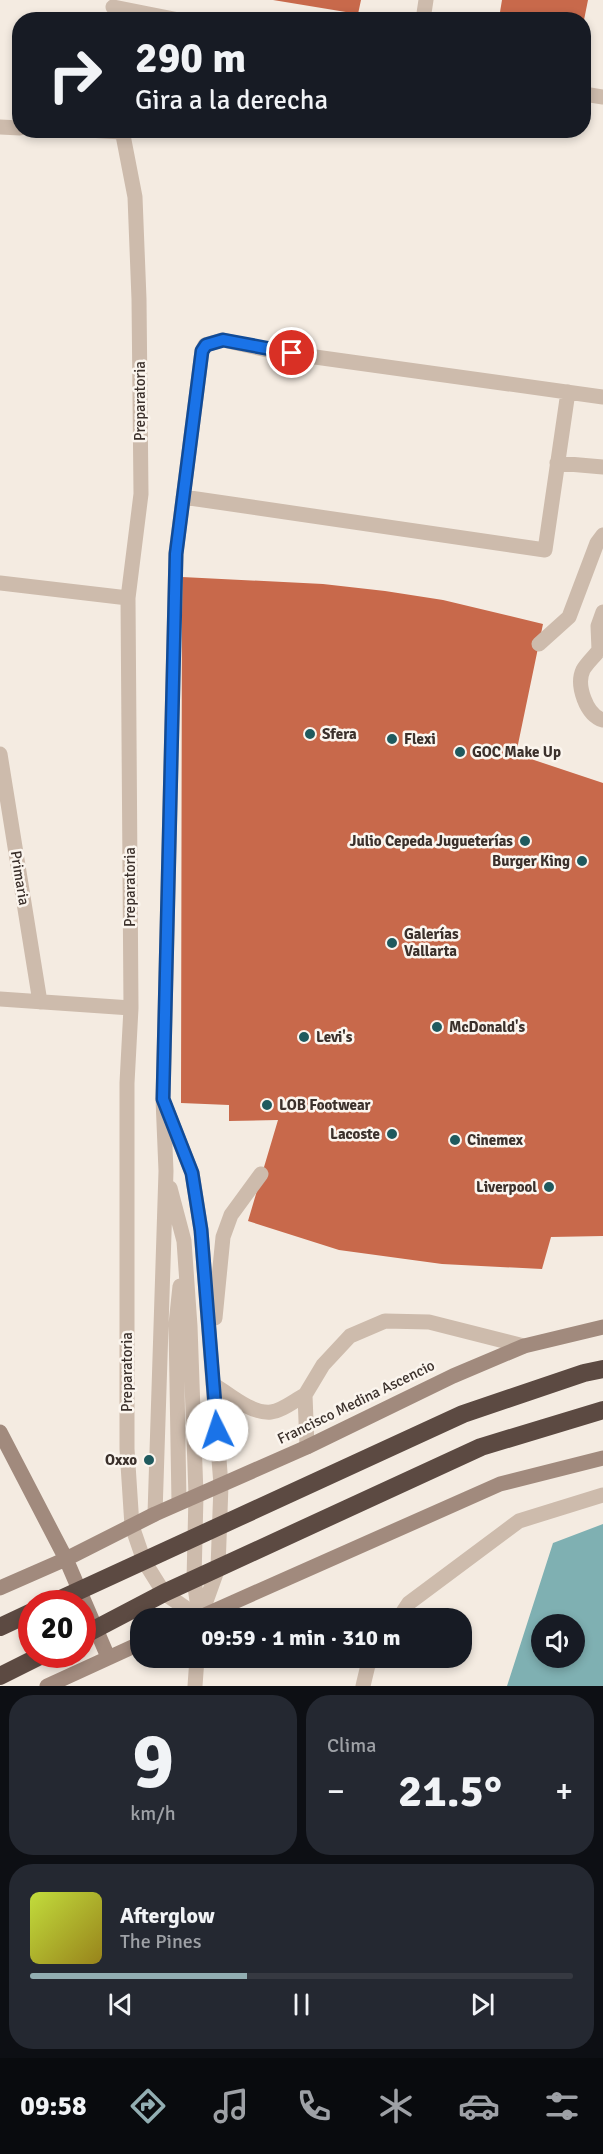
<!DOCTYPE html>
<html lang="es">
<head>
<meta charset="utf-8">
<style>
	:root { --surface:#171b24; --page:#242831; --text:#f1f3f6; --muted:#9ea1a6; --line:#363941; --accent:#92aeb2 }
	body { margin:0; font-family:Signika,sans-serif; background:var(--page); color:var(--text); height:100vh; display:flex; flex-direction:column; font-size:22px; white-space:nowrap }
	* { box-sizing:border-box; margin:0 }
	p { font-size:20px; color:var(--muted) }
	.icon { flex:none; width:33px; height:33px; fill:none; stroke:currentColor; stroke-width:2; stroke-linecap:round; stroke-linejoin:round }
	.map { position:relative; height:1686px; overflow:hidden }
	.sheet { display:flex; flex-direction:column; gap:9px; padding:9px; background:#0d0f14; flex:1 }
	.sheet>* { flex:none }
	.banner { position:absolute; left:12px; top:12px; width:579px; height:126px; border-radius:24px; box-shadow:0 3px 9px #0003; background:#171b24; color:var(--text); overflow:hidden }
	.controls { position:absolute; left:531px; top:1614px; display:grid; gap:12px }
	.controls a { display:grid; place-items:center; width:54px; height:54px; border-radius:50%; background:var(--surface); box-shadow:0 3px 9px #0003; font-size:30px }
	.speed { position:absolute; left:18px; top:1590px; display:flex; gap:12px; font-size:30px; font-weight:700; text-align:center }
	.speed>* { display:grid; place-content:center; width:78px; height:78px; border-radius:50%; background:var(--surface); box-shadow:0 3px 9px #0003; line-height:1 }
	.speed .limit { border:9px solid #d22; background:#fff; color:#111 }
	.pin { position:absolute; display:grid; place-items:center; width:51px; height:51px; color:#fff; margin:-26px; border:3px solid #fff; border-radius:50%; box-shadow:0 2px 6px #0007 }
	.me { position:absolute; width:66px; margin:-33px; rotate:356deg; stroke-linejoin:round; filter:drop-shadow(0 0 4px #0008) }
	.turn { display:flex; align-items:center; gap:21px; height:126px; padding:0 24px; font-size:27px }
	.turn .icon { width:78px; height:78px; stroke-width:2.5 }
	.turn b { display:block; font-size:42px; line-height:51px }
	.big { font-size:45px; font-weight:700; line-height:1.1 }
	.sheet .tile { flex:1; display:flex; flex-direction:column; justify-content:center; gap:9px; min-width:0; padding:0 21px; border-radius:24px; background:var(--page) }
	.sheet .dial { align-items:center; gap:0 }
	.dial b { font-size:78px; line-height:1 }
	.song { display:flex; align-items:center; gap:18px }
	.cover { width:72px; height:72px; border-radius:9px; background:linear-gradient(135deg,hsl(70 70% 55%),hsl(50 70% 35%)) }
	.played { height:6px; border-radius:3px; background:linear-gradient(90deg,var(--accent) 40%,var(--line) 40%) }
	.keys { display:flex; justify-content:space-around; direction:ltr }
	.heat { display:flex; justify-content:space-between; align-items:center; font-size:33px; direction:ltr }
	.sheet .tiles { flex:1; display:grid; gap:9px; grid-template-columns:1fr 1fr }
	.tile:last-child { grid-column:span 2 }
	.trip { position:absolute; left:130px; top:1608px; width:342px; height:60px; border-radius:24px; background:var(--surface); box-shadow:0 3px 9px #0003; font-weight:700; line-height:60px; text-align:center }
	.menu { display:flex; height:96px; justify-content:space-around; align-items:center; background:#090b0e; color:var(--muted) }
	.menu .icon { width:42px; height:42px }
	.menu .selected { color:var(--accent) }
	.menu b { font-size:27px; color:var(--text) }
	.map>svg:first-child { display:block }
	.water { fill:#7fb0b2; fill-rule:evenodd }
	.building { fill:#c8694b }
	.lines { fill:none; stroke-linecap:round; stroke-linejoin:round }
	.lane { stroke:#cdbbac; stroke-width:15 }
	.street { stroke:#cdbbac; stroke-width:15 }
	.secondary { stroke:#a18a7d; stroke-width:15 }
	.highway { stroke:#5c4a42; stroke-width:18 }
	.route-casing { stroke:#114b97; stroke-width:15 }
	.route { stroke:#1a73e8; stroke-width:10 }
	.poi-dot { fill:#1f5a5e; stroke:#fbf5ee; stroke-width:2 }
	.labels { text-anchor:middle; dominant-baseline:central; stroke-width:5; stroke-linejoin:round; paint-order:stroke }
	.street-label { font-size:15px; fill:#3b302b; stroke:#fbf5ee }
	.poi-label { font-size:15px; font-weight:bold; fill:#3b302b; stroke:#fbf5ee; text-anchor:start }
</style>
</head>
<body>
<div class="map">
<svg width="603" height="1686" viewBox="0 0 603 1686">
	<rect width="100%" height="100%" fill="#f4ebe1"/>
	<path class="water" d="M 603,1524 L 603,1686 L 507,1686 L 553,1543 ZM 542,1624 L 574,1624 L 574,1658 L 542,1658 Z"/>
	<path class="building" d="M 273,0 L 361,0 L 358,14 Z
		M 502,0 L 588,0 L 584,20 L 499,18 Z
		M 182,577 L 323,584 L 385,591 L 443,600 L 543,624 L 516,754 L 603,783 L 603,1236 L 551,1237 L 542,1269 L 442,1264 L 339,1250 L 248,1221 L 278,1120 L 229,1121 L 229,1105 L 181,1103 Z"/>
	<g class="lines">
		<path class="lane" d="M 557,463 L 603,467
			M 183,497 L 545,550 L 568,392
			M 539,644 L 569,617 L 597,543 L 603,535
			M 603,649 L 599,650 C 595,656 587,663 583,670 C 576,685 586,715 603,720
			M 599,650 L 598,626 L 603,612
			M 167,1110 L 192,1173 L 201,1230 L 221,1485 L 218,1568 L 200,1618
			M 170,1188 L 184,1241 L 190,1326 L 196,1495 L 194,1580 L 199,1615
			M 215,1318 L 223,1237 L 231,1215 L 261,1174
			M 213,1384 C 229,1394 251,1414 271,1412 C 282,1411 295,1400 305,1395
			M 307,1447 L 305,1395 L 323,1365 L 350,1336 L 385,1321 L 429,1322 L 524,1346
			M 179,1503 L 176,1324 L 180,1286
			M 155,1514 L 166,1171 L 163,1099 L 176,553 L 202,351 L 205,345 L 223,340 L 272,351 L 603,397
			M 399,1618 L 409,1603 L 519,1521 L 603,1495
			M 195,1686 L 197,1658
			M 363,1686 L 368,1665 L 374,1658"/>
		<path class="street" d="M 113,7 L 179,20
			M 423,20 L 426,0
			M 584,94 L 603,97
			M 0,127 L 20,128
			M 87,130 L 122,132
			M 122,130 L 135,197 L 139,299 L 141,494 L 128,598 L 131,1008 L 127,1083 L 127,1449 L 132,1526 L 144,1561 L 164,1593 L 200,1618
			M 0,583 L 128,598
			M 0,754 L 40,1002
			M 0,999 L 131,1008"/>
		<path class="secondary" d="M 0,1432 L 66,1559 L 108,1657
			M 0,1588 L 66,1559 L 155,1514 L 307,1447 L 453,1376 L 524,1346 L 603,1327
			M 198,1618 L 500,1484 L 603,1458
			M 47,1686 L 141,1643"/>
		<path class="highway" d="M 50,1604 L 463,1414 L 584,1373 L 603,1369
			M 0,1627 L 32,1612
			M 82,1636 L 164,1593 L 481,1447 L 603,1410
			M 0,1676 L 44,1654"/>
	</g>
	<g class="lines">
		<defs>
			<path id="route" d="M 217,1430 L 201,1230 L 192,1173 L 163,1099 L 176,554 L 202,351 L 206,345 L 223,340 L 292,353"/>
		</defs>
		<use href="#route" class="route-casing"/>
		<use href="#route" class="route"/>
	</g>
	<g class="poi-dot">
		<circle cx="310" cy="734" r="6"/>
		<circle cx="392" cy="739" r="6"/>
		<circle cx="460" cy="752" r="6"/>
		<circle cx="525" cy="841" r="6"/>
		<circle cx="582" cy="861" r="6"/>
		<circle cx="392" cy="943" r="6"/>
		<circle cx="437" cy="1027" r="6"/>
		<circle cx="304" cy="1037" r="6"/>
		<circle cx="267" cy="1105" r="6"/>
		<circle cx="392" cy="1134" r="6"/>
		<circle cx="455" cy="1140" r="6"/>
		<circle cx="549" cy="1187" r="6"/>
		<circle cx="149" cy="1460" r="6"/>
	</g>
	<g class="labels">
		<g class="street-label">
			<text transform="translate(140 401) rotate(-90)">Preparatoria</text>
			<text transform="translate(20 878) rotate(81)">Primaria</text>
			<text transform="translate(130 887) rotate(-90)">Preparatoria</text>
			<text transform="translate(127 1372) rotate(-90)">Preparatoria</text>
			<text transform="translate(356 1402) rotate(-26)">Francisco Medina Ascencio</text>
		</g>
		<g class="poi-label">
			<text x="322" y="734">Sfera</text>
			<text x="404" y="739">Flexi</text>
			<text x="472" y="752">GOC Make Up</text>
			<text x="513" y="841" text-anchor="end">Julio Cepeda Jugueterías</text>
			<text x="570" y="861" text-anchor="end">Burger King</text>
			<text x="404" y="934">Galerías<tspan x="404" dy="17">Vallarta</tspan></text>
			<text x="449" y="1027">McDonald's</text>
			<text x="316" y="1037">Levi's</text>
			<text x="279" y="1105">LOB Footwear</text>
			<text x="380" y="1134" text-anchor="end">Lacoste</text>
			<text x="467" y="1140">Cinemex</text>
			<text x="537" y="1187" text-anchor="end">Liverpool</text>
			<text x="137" y="1460" text-anchor="end">Oxxo</text>
		</g>
	</g>
</svg>
<div class="controls">
<a><svg class="icon" aria-label="sound" viewBox="0 0 24 24"><path d="M4 9h4l5-4v14l-5-4H4zM17 9q2 3 0 6"/></svg></a>
</div>
<div class="speed"><div class="limit">20</div></div>
<div class="pin" style="left:292px;top:353px;background:#d93025"><svg class="icon" aria-label="arrive" viewBox="0 0 24 24"><path d="M6 21V4h12l-3 4 3 4H6"/></svg></div>
<svg class="me" style="left:217px;top:1430px" viewBox="-20 -20 40 40"><circle r="19" fill="#fff"/><path d="M0-13L10 11 0 6-10 11z" fill="#1a73e8"/></svg>
<div class="trip">09:59 · 1 min · 310 m</div>
<div class="banner">
<div class="turn"><svg class="icon" aria-label="right" viewBox="0 0 24 24"><path d="M7 20v-9h11M14 6l5 5-5 5"/></svg><div><b>290 m</b>Gira a la derecha</div></div>
</div>
</div>
<section class="sheet">
<div class="tiles">
<div class="tile dial"><b>9</b><p>km/h</p></div>
<div class="tile"><p>Clima</p>
<div class="heat"><a>−</a><b class="big">21.5°</b><a>+</a></div>
</div>
<div class="tile">
<div class="song"><i class="cover"></i><div><b>Afterglow</b><p>The Pines</p></div></div>
<div class="played"></div>
<div class="keys"><svg class="icon" aria-label="previous" viewBox="0 0 24 24"><path d="M18 5L8 12l10 7zM5 5v14"/></svg><svg class="icon" aria-label="pause" viewBox="0 0 24 24"><path d="M8 5v14M16 5v14"/></svg><svg class="icon" aria-label="next" viewBox="0 0 24 24"><path d="M6 5l10 7-10 7zM19 5v14"/></svg></div>
</div>
</div>
</section>
<nav class="menu">
<b>09:58</b>
<svg class="icon selected" aria-label="directions" viewBox="0 0 24 24"><path d="M12 3l9 9-9 9-9-9zM9 14v-3h6M13 9l2 2-2 2"/></svg>
<svg class="icon" aria-label="music" viewBox="0 0 24 24"><path d="M9 18V5l10-2v13"/><circle cx="6" cy="18" r="3"/><circle cx="16" cy="16" r="3"/></svg>
<svg class="icon" aria-label="phone" viewBox="0 0 24 24"><path d="M5 4h4l2 5-3 2q2 4 5 5l2-3 5 2v4C11 20 4 13 5 4z"/></svg>
<svg class="icon" aria-label="climate" viewBox="0 0 24 24"><path d="M12 3v18M4 7l16 10M4 17L20 7"/></svg>
<svg class="icon" aria-label="car" viewBox="0 0 24 24"><path d="M5 17H2v-5l4-1 3-4h7l3 4 3 1v5h-3M9 17h6M6 11h13"/><circle cx="7" cy="17" r="2"/><circle cx="17" cy="17" r="2"/></svg>
<svg class="icon" aria-label="filters" viewBox="0 0 24 24"><path d="M4 7h16M4 17h16"/><circle cx="9" cy="7" r="2"/><circle cx="15" cy="17" r="2"/></svg>
</nav>
</body>
</html>
